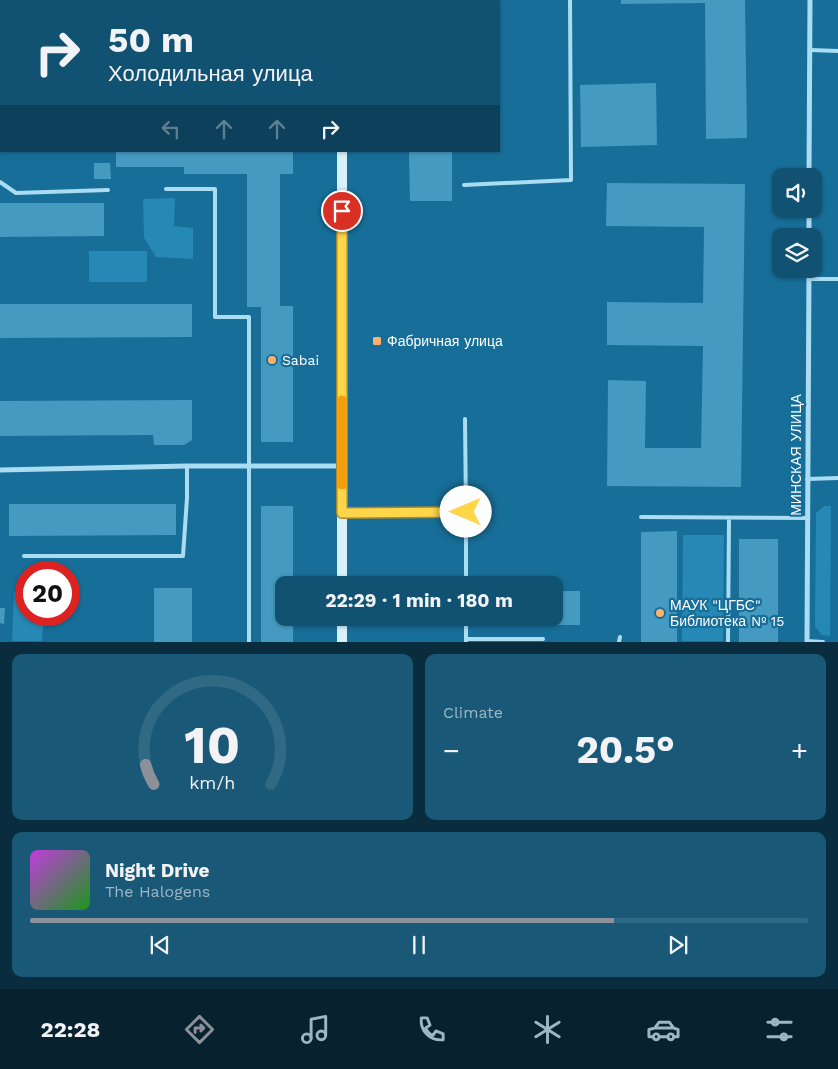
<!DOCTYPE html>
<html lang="en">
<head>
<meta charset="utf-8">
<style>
	:root { --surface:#115272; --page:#1a5877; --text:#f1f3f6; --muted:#9cb6c4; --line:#306984; --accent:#8c9099 }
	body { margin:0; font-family:"Work Sans",sans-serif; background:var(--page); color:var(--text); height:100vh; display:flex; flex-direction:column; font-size:19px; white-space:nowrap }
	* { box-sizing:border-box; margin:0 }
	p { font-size:16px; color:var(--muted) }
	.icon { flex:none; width:28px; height:28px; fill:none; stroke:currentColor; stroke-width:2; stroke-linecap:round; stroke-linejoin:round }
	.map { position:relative; height:642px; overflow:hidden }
	.drawer { display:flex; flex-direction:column; gap:12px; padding:12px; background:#092d3f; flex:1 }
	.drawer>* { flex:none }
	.guide { position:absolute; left:0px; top:0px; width:500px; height:152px; box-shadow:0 1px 4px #0004; background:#115272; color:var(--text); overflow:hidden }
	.buttons { position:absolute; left:772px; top:168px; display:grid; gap:10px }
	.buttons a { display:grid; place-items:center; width:50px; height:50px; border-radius:10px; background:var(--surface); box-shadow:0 1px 4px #0004; font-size:25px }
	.speed { position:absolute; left:15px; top:561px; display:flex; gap:10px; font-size:25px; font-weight:700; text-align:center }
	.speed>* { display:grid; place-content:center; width:65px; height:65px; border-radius:50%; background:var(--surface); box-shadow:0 1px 4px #0004; line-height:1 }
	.speed .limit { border:8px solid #d22; background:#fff; color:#111 }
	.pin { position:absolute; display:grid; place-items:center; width:42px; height:42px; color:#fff; margin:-21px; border:2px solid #fff; border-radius:50%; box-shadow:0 1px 5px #0007 }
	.me { position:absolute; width:55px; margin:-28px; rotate:270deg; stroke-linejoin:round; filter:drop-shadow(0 0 4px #0008) }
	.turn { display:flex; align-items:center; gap:18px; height:105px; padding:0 25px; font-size:22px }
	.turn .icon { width:65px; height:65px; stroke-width:2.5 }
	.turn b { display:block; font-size:35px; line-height:42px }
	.lanes { display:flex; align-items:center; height:48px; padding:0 25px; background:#0003; justify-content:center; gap:25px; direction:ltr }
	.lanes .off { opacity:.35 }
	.big { font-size:38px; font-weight:700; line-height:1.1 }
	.drawer .card { flex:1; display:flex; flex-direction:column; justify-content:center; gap:8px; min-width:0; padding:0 18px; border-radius:10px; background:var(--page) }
	.drawer .dial { align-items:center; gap:0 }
	.dial svg { height:130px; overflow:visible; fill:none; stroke:var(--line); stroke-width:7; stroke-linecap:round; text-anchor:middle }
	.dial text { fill:var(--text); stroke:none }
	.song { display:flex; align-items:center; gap:15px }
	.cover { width:60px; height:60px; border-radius:8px; background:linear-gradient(135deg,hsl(290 70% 55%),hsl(120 70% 35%)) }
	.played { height:5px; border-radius:2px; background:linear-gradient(90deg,var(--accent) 75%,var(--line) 75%) }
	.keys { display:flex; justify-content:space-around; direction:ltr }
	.heat { display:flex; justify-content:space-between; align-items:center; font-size:28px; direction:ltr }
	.drawer .tiles { flex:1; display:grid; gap:12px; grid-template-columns:1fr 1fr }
	.card:last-child { grid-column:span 2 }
	.trip { position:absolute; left:275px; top:576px; width:288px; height:50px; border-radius:10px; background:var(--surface); box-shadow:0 1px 4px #0004; font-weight:700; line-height:50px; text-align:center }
	.tab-bar { display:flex; height:80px; justify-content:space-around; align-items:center; background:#07212e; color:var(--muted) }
	.tab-bar .icon { width:35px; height:35px }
	.tab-bar .current { color:var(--accent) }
	.tab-bar b { font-size:22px; color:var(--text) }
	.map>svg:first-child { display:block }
	.green { fill:#2688b5 }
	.building { fill:#449ac1 }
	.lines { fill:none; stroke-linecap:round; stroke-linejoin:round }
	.lane { stroke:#aadcf2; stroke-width:4 }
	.street { stroke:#aadcf2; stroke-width:5 }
	.secondary { stroke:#d9f1fc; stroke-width:10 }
	.route-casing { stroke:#a68a30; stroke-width:12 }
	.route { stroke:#ffd54a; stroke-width:9 }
	.slow { stroke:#f59e0b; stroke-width:9 }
	.poi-dot { fill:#ffb16b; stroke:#176e98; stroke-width:2 }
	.labels { text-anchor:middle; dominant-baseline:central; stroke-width:4.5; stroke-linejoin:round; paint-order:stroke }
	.poi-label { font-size:14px; fill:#fff; stroke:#176e98; text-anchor:start }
	.street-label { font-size:14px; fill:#fff; stroke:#176e98 }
</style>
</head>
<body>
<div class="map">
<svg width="838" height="642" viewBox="0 0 838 642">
	<rect width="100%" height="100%" fill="#176e98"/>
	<path class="green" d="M 175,198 L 174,226 L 193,228 L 193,259 L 156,257 L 144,238 L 143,199 Z
		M 89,251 L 147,251 L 147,282 L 89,282 Z
		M 824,506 L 831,506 L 830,636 L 822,635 L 815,627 L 816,513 Z
		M 683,535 L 724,535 L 723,641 L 682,641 Z
		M 14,592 L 26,593 L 26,615 L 44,615 L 42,641 L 12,641 Z"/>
	<path class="building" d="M 621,0 L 745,0 L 747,138 L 706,139 L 705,3 L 621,4 Z
		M 656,83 L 657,145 L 581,147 L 580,85 Z
		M 116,151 L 293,151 L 293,174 L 280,174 L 280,306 L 293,306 L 293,442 L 261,442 L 261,307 L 247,307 L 247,174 L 184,174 L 184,167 L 116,167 Z
		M 409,151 L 452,151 L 452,201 L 410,201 Z
		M 94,163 L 110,163 L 111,179 L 94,179 Z
		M 607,183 L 745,184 L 741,487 L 607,486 L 608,380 L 646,381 L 645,448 L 701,448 L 703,346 L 607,345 L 607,302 L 703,303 L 704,227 L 606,226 Z
		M 0,203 L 104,203 L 104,236 L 0,237 Z
		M 0,304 L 192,304 L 192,337 L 0,338 Z
		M 192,400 L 192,440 L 184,445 L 154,445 L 153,435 L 0,436 L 0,401 Z
		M 9,504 L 176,504 L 176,535 L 9,536 Z
		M 261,506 L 293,506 L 293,585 L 284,585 L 284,618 L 293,618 L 293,642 L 261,642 Z
		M 677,531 L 677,642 L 641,642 L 641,532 Z
		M 739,539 L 778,539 L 778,642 L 739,642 Z
		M 154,588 L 192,588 L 192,642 L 154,642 Z
		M 554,591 L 580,591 L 580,625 L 473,625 L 473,618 L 554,618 Z
		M 0,608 L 5,608 L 4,624 L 0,623 Z"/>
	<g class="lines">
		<path class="lane" d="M 810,50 L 838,51
			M 0,182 L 16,193 L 108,190
			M 464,185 L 571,180 L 570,0
			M 166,189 L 215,189 L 215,317 L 249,317 L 249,642
			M 809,279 L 838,279
			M 807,479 L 838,478
			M 466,512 L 466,585
			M 342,513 L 466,512 L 465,419
			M 641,517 L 807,518
			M 24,556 L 183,556 L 187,498 L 187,466
			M 466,639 L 543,639
			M 807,641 L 823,642
			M 466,642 L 466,618
			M 619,642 L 620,637
			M 728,642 L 729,518"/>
		<path class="street" d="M 0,70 L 1,70
			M 809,176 L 810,0
			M 809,236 L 809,209
			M 0,470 L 187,466 L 342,466
			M 807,642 L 809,269"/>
		<path class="secondary" d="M 342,1 L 342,0
			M 342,151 L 342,585
			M 342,618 L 342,642"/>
	</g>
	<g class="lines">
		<defs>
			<path id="route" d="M 342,211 L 342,513 L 466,512"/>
		</defs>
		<use href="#route" class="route-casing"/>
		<use href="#route" class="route"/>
		<path class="slow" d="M 342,400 L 342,485"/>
	</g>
	<g class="poi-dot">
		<rect x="372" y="336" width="10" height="10" rx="2.5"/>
		<circle cx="272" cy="360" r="5"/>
		<circle cx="660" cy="613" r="5"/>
	</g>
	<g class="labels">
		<g class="poi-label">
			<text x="387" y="341">Фабричная улица</text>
			<text x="282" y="360">Sabai</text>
			<text x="670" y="605">МАУК "ЦГБС"<tspan x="670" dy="16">Библиотека № 15</tspan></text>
		</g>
		<g class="street-label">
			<text transform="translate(796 455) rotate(-90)">МИНСКАЯ УЛИЦА</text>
		</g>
	</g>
</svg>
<div class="buttons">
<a><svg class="icon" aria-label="sound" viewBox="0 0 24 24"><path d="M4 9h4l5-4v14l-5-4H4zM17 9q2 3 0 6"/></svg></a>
<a><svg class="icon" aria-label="layers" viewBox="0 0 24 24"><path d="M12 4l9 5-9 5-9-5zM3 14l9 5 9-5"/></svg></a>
</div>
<div class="speed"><div class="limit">20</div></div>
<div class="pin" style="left:342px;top:211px;background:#d93025"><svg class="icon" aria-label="arrive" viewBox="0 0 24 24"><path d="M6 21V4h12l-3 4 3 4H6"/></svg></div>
<svg class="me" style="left:466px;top:512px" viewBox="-20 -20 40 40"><circle r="19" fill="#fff"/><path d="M0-13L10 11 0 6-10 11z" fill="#ffd54a"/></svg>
<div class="trip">22:29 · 1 min · 180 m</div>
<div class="guide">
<div class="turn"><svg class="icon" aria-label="right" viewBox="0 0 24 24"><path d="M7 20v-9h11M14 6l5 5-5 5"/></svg><div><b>50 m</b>Холодильная улица</div></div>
<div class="lanes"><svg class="icon off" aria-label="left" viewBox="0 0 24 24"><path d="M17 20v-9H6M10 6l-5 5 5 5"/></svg><svg class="icon off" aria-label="ahead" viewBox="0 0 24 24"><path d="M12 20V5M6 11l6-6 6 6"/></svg><svg class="icon off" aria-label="ahead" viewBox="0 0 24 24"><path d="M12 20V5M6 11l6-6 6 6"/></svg><svg class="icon" aria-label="right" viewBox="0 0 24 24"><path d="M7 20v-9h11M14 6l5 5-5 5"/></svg></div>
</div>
</div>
<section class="drawer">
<div class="tiles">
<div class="card dial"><svg viewBox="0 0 100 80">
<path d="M14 69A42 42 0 1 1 86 69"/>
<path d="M14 69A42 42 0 0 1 9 57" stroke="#8c9099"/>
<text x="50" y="56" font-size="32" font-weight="700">10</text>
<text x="50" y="72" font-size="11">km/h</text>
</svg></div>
<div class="card"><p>Climate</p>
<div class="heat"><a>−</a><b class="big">20.5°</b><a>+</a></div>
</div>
<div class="card">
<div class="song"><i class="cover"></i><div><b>Night Drive</b><p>The Halogens</p></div></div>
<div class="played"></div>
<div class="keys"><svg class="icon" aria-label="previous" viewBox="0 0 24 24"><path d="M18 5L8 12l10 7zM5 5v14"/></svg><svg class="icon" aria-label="pause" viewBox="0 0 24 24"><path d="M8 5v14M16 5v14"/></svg><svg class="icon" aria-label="next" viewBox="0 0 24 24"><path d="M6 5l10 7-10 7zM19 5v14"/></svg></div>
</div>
</div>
</section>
<nav class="tab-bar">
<b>22:28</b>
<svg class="icon current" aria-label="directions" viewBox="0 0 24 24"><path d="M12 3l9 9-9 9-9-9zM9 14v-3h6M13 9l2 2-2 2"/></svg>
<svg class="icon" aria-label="music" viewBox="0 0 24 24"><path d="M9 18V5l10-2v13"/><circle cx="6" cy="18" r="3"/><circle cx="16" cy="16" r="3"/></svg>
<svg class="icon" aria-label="phone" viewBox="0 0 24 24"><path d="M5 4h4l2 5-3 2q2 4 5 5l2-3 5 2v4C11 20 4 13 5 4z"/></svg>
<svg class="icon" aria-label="climate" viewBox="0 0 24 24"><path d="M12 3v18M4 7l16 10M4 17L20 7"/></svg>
<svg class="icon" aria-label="car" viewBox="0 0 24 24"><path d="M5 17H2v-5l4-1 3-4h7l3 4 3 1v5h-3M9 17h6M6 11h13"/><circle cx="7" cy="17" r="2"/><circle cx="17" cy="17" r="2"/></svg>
<svg class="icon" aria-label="filters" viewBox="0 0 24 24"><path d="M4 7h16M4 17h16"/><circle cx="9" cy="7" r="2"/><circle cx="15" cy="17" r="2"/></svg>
</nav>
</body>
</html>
